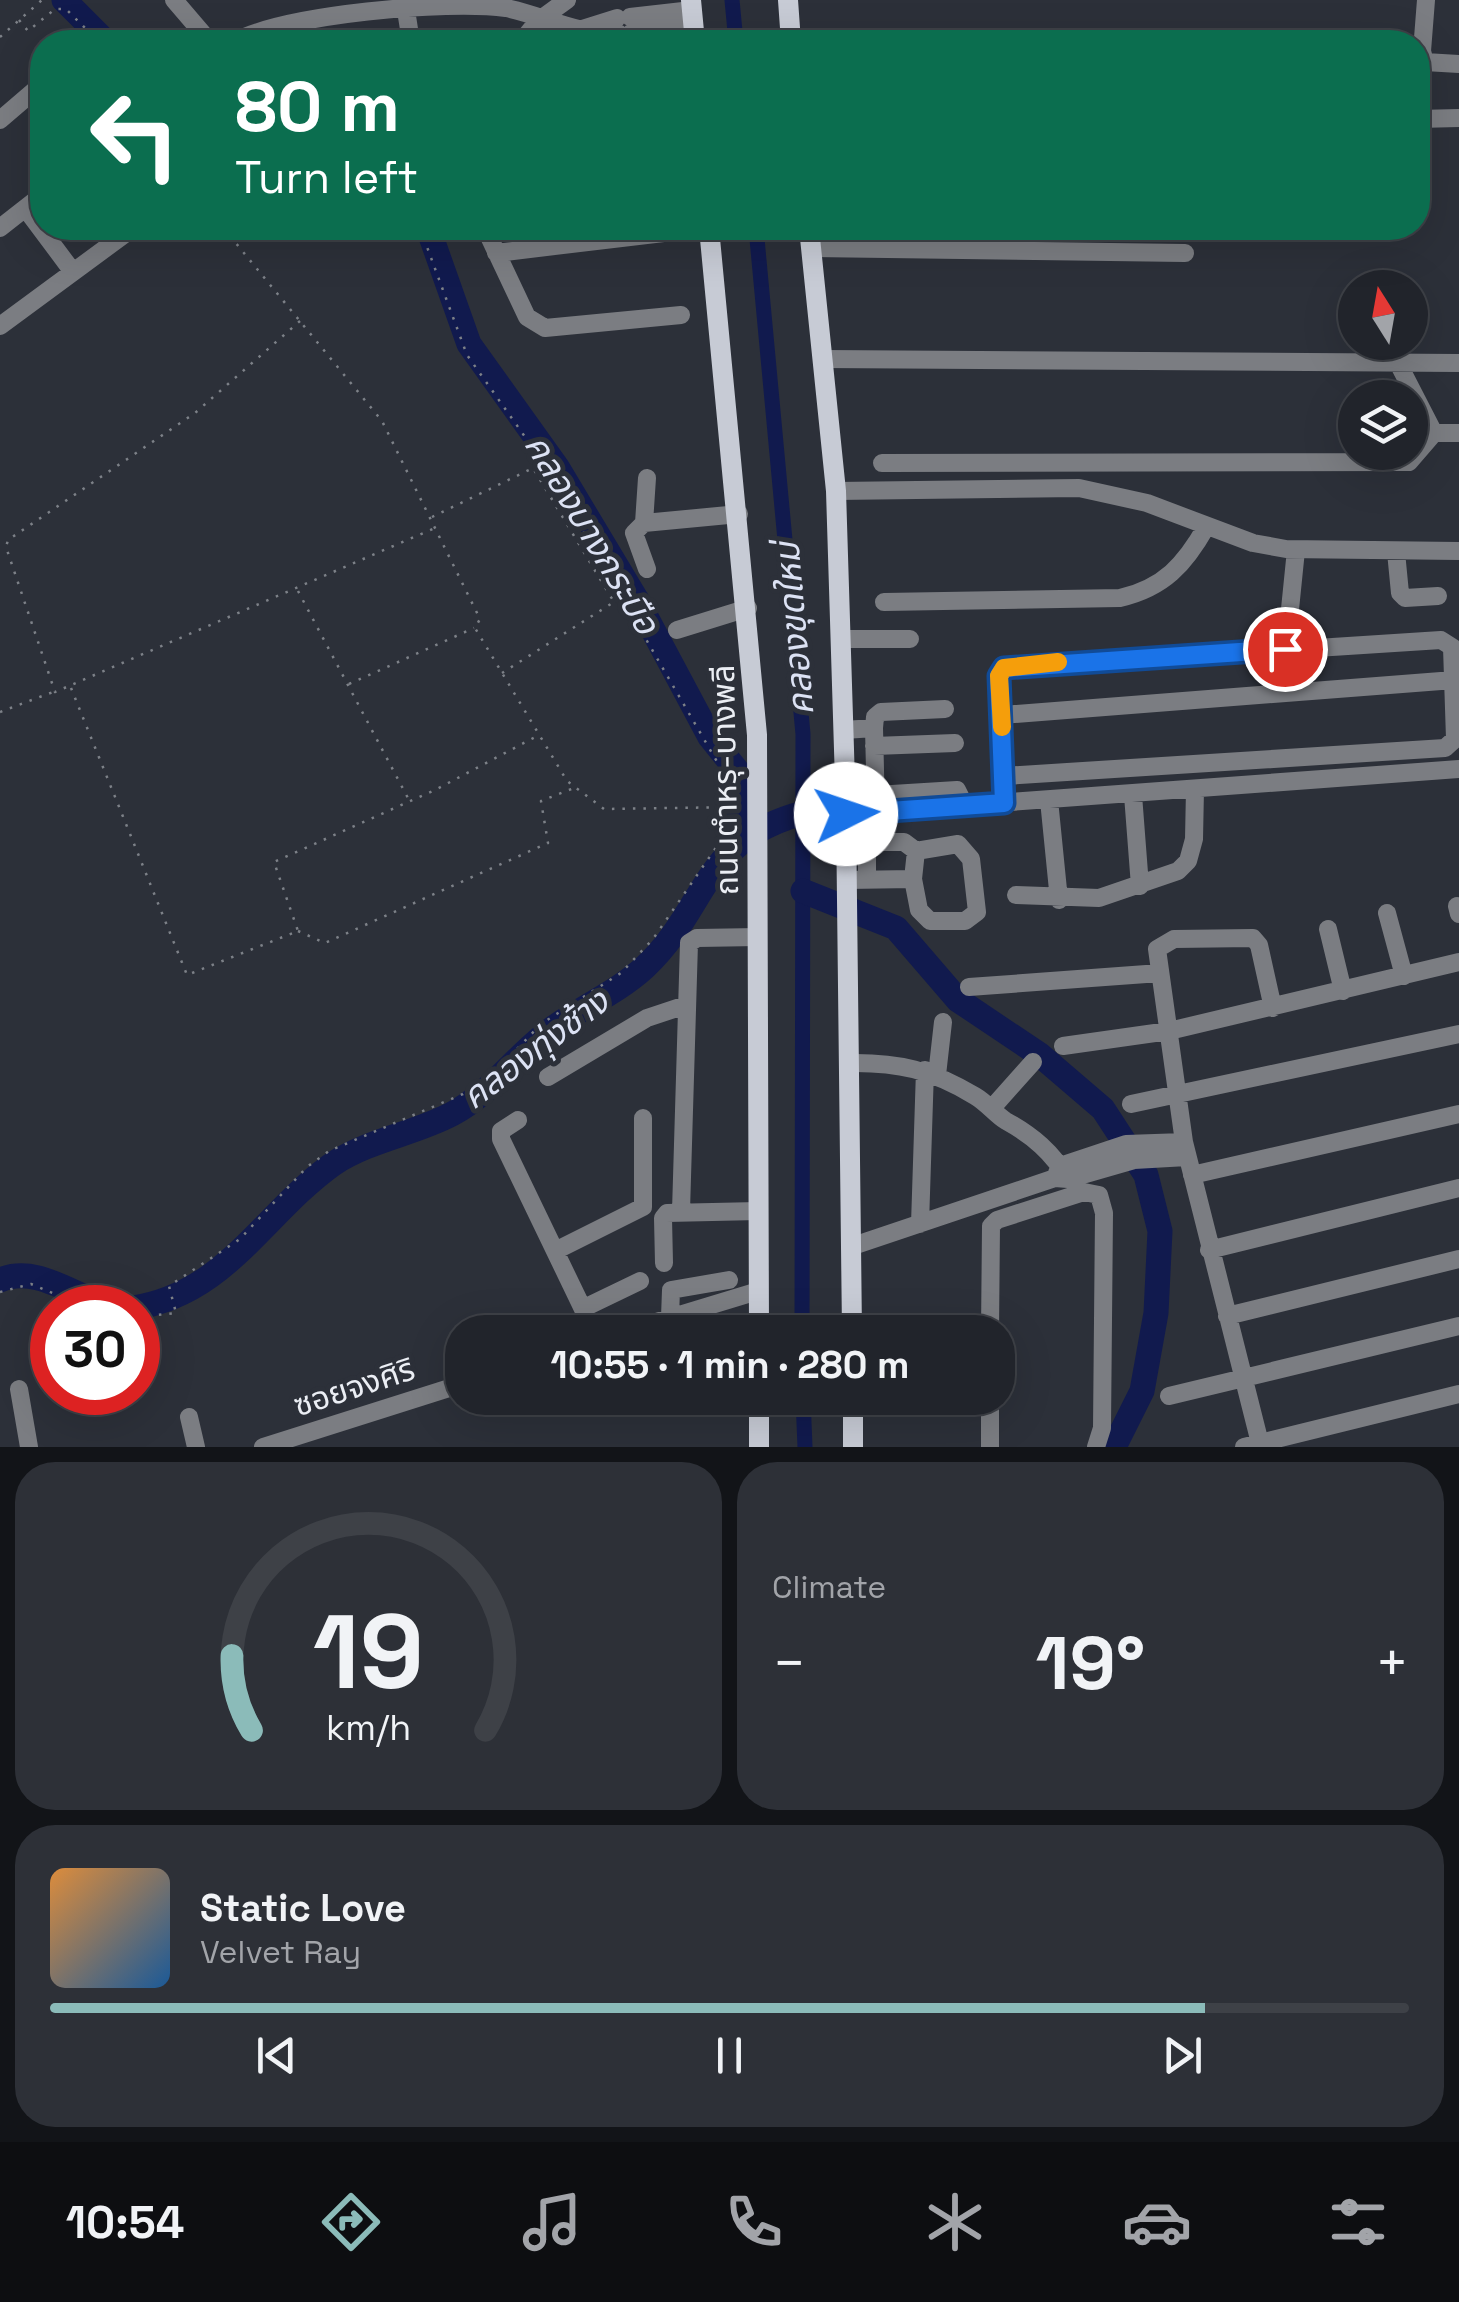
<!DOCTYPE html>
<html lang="en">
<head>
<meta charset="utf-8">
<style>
	:root { --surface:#21242b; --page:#2d3037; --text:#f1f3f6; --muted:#a2a4a9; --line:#3e4147; --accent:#8bbbb9 }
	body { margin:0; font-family:"Space Grotesk","Noto Sans Thai",sans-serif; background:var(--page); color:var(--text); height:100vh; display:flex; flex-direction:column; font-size:38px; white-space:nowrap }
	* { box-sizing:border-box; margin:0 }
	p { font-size:32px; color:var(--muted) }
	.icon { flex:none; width:55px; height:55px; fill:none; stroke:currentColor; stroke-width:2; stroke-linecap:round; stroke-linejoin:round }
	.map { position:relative; height:1447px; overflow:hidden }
	.details { display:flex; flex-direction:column; gap:15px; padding:15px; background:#121418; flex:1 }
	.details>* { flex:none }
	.banner { position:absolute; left:30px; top:30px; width:1400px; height:210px; border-radius:40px; box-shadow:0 10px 40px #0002,0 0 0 2px var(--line); background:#0b6e4f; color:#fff; overflow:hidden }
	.needle { width:65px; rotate:349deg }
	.buttons { position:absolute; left:1338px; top:270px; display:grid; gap:20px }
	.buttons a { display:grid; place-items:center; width:90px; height:90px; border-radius:50%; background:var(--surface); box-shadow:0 10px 40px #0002,0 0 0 2px var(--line); font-size:50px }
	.speed { position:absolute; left:30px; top:1285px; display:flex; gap:20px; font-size:50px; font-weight:700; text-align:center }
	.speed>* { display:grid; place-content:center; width:130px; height:130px; border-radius:50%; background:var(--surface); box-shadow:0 10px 40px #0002,0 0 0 2px var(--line); line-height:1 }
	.speed .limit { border:15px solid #d22; background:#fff; color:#111 }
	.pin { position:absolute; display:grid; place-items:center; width:85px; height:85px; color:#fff; margin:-42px; border:5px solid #fff; border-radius:50%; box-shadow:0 2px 10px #0007 }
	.me { position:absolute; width:110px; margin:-55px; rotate:86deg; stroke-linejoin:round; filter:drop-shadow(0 0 8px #0008) }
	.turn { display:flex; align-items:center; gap:35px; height:210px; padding:0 40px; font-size:45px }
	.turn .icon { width:130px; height:130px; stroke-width:2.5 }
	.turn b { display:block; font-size:70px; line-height:85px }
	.big { font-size:75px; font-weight:600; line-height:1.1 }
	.details .widget { flex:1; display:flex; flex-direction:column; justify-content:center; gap:15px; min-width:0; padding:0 35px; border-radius:40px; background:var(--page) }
	.details .dial { align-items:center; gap:0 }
	.dial svg { height:260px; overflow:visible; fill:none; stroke:var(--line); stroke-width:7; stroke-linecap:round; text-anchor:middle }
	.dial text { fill:var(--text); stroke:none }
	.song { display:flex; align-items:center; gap:30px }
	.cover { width:120px; height:120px; border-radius:15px; background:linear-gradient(135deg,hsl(30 70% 55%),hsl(210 70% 35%)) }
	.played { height:10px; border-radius:5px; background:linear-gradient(90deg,var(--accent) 85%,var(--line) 85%) }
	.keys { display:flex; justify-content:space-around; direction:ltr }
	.heat { display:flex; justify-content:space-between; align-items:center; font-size:55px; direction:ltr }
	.details .tiles { flex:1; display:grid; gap:15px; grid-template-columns:1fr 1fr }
	.widget:last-child { grid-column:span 2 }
	.trip { position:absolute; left:445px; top:1315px; width:570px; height:100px; border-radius:40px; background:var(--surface); box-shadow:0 10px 40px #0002,0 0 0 2px var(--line); font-weight:600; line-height:100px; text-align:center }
	.dock { display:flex; height:160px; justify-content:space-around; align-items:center; background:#0d0e11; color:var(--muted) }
	.dock .icon { width:70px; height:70px }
	.dock .active { color:var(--accent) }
	.dock b { font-size:45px; color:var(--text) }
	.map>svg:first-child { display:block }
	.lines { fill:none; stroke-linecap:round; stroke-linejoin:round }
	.canal { stroke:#111a4e; stroke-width:15 }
	.river { stroke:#111a4e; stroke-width:25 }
	.path { stroke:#7d8188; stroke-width:2.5; stroke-dasharray:2.5 8; stroke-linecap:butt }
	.minor { stroke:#7b7d82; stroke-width:18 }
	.major { stroke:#c7cbd5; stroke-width:20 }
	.path-bridge { stroke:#7d8188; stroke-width:2.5; stroke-dasharray:2.5 8; stroke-linecap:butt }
	.route-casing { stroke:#114b97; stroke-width:25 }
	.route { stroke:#1a73e8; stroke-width:18 }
	.slow { stroke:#f59e0b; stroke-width:18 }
	.labels { text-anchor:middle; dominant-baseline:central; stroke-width:10; stroke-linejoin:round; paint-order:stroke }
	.street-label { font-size:32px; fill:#ebeef4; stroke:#2c3039 }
	.water-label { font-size:35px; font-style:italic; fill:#dce2f4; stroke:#2c3039 }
</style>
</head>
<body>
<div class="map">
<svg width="1459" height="1447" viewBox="0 0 1459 1447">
	<rect width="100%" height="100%" fill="#2c3039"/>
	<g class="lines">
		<path class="canal" d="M 732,0 L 736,42
			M 756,228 L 803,734 L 802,1332
			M 803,1398 L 805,1447"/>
		<path class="river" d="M 64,0 L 106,42
			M 428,228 L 469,344 L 557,467 L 638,602 L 710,737 L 739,773 L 739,843
			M 803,891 L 896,928 L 958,1000 L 1040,1055 L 1103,1109 L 1146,1175 L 1160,1231 L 1156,1313 L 1142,1391 L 1114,1447
			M 0,1280 C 40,1263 79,1302 118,1308
			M 133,1308 C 226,1294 263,1214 333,1164 C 369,1140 414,1134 452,1114 C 494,1091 518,1052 556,1026 C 585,1006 619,991 645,967 C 708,908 701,840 803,813"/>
		<path class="path" d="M 19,20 L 28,31 L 55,9 L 66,9 L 99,42
			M 0,37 L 42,0
			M 230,236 L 382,421 L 480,619 L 475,628 L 567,781 L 604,809 L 741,807
			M 300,321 L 195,413 L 8,540 L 6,547 L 55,692 L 435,528
			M 432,517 L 533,468 L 614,602 L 502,673
			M 298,591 L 409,800
			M 349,684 L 474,628
			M 71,688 L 187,975 L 298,931 L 274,862 L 435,790 L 539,735
			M 0,712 L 53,692
			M 298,931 L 325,943 L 548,843 L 541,801 L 574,788
			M 0,1292 L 31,1284 L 88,1308"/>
		<path class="minor" d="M 174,0 L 210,42
			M 1426,0 L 1422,51 L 1425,62 L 1459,64
			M 406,10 L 411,42
			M 630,17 L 692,10
			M 582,29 L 617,18
			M 632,32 L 694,24
			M 234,42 C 286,14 447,0 506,8 C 545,16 577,35 618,33
			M 521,42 L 538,21 L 567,0
			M 878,42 L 936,40
			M 1418,119 L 1459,118
			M 0,120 L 42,84
			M 26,209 L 73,272
			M 0,228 L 42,195
			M 485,228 L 527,317 L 545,328 L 681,315
			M 812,248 L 1185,253
			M 496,253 L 672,232
			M 0,326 L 133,228
			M 822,359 L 1459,363
			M 1399,365 L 1434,433
			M 882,463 L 1409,462 L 1434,433 L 1459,433
			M 836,491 L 1079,488 L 1147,503 L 1253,543 L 1286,549 L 1459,551
			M 644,523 L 739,514
			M 1396,552 L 1400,593 L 1405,598 L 1438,596
			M 647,569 L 634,533 L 644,523 L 647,478
			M 884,602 L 1120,598 C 1164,588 1185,564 1206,527
			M 1289,619 L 1296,550
			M 677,630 L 748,608
			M 841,639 L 910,639
			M 1002,715 L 1454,680
			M 874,728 L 875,717 L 881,712 L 945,709
			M 844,730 L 874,728 L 876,812
			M 874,746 L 955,743
			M 1004,776 L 1445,748 L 1455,739 L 1452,647 L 1441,640 L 1004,668 L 999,676 L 1004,803
			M 876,795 L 957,790 L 965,806
			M 1133,795 L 1140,886
			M 1049,800 L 1059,900
			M 846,814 L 1459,769
			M 847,880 L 913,879 L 916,851 L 958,844 L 971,859 L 977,912 L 965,921 L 930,921 L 919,910 L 913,879
			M 867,880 L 867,849 L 872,842 L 904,842 L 916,851
			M 1016,895 L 1099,898 L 1178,871 L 1188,861 L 1194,839 L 1195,789
			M 1457,906 L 1459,914
			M 1387,913 L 1404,976
			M 1328,929 L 1343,991
			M 969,987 L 1160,973
			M 1063,1046 L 1169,1031 L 1459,962
			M 848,1063 C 898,1062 932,1070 975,1096 C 987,1103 995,1114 1006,1121 C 1033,1136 1052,1152 1068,1179
			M 937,1075 L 943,1022
			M 548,1077 L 647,1018 L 686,1005
			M 1131,1104 L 1459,1034
			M 992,1108 L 1033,1062
			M 518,1120 L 501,1131 L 501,1139 L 594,1332
			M 1057,1173 L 1060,1166 L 1126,1144 L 1184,1142
			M 1192,1175 L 1459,1114
			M 681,1211 L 689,943 L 697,938 L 758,937
			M 920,1224 L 925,1070
			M 850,1247 L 1055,1178 L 1068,1179 L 1134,1160 L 1187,1157
			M 557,1250 L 643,1207 L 643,1118
			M 1209,1250 L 1459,1188
			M 664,1263 L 663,1218 L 667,1213 L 758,1211
			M 584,1308 L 640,1281
			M 1227,1316 L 1459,1259
			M 670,1317 L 671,1290 L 729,1280
			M 623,1332 L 758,1291
			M 990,1332 L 991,1226 L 997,1220 L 1084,1192 L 1099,1195 L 1104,1213 L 1102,1428 L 1096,1447
			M 19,1389 L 29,1447
			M 1169,1396 L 1459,1326
			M 189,1417 L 196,1447
			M 263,1447 L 462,1384
			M 990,1447 L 990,1398
			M 1244,1447 L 1459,1394
			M 1261,1447 L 1184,1142 L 1157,949 L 1174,939 L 1253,938 L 1259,945 L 1273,1008"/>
		<path class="major" d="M 691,0 L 695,42
			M 788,0 L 791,42
			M 709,228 L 757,735 L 759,1332
			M 809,228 L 836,491 L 846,814 L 852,1332
			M 759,1398 L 759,1447
			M 853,1398 L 853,1447"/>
		<path class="path-bridge" d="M 138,1317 L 176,1313 L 169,1286 L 240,1239 L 307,1167 L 329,1151 L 463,1094 L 497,1070 L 541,1024 L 621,973 L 653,939 L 724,836 L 723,772 L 545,465 L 467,355 L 420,228"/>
	</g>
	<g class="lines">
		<defs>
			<path id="route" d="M 846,814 L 1004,803 L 999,676 L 1004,668 L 1285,649"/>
		</defs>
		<use href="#route" class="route-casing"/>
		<use href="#route" class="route"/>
		<path class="slow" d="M 1002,727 L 999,676 L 1004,668 L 1058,662"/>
	</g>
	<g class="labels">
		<g class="street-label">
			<text transform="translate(725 780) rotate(-91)">ถนนตำหรุ-บางพลี</text>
			<text transform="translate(354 1387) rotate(-18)">ซอยจงศิริ</text>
		</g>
		<g class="water-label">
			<text transform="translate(592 534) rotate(59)">คลองบางกระบือ</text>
			<text transform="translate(794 629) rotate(-95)">คลองขุดใหม่</text>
			<text transform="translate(535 1049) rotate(-37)">คลองทุ่งช้าง</text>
		</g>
	</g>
</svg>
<div class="buttons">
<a><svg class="needle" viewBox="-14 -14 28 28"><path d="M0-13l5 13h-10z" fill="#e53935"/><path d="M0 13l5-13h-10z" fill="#a2a4a9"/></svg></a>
<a><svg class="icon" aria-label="layers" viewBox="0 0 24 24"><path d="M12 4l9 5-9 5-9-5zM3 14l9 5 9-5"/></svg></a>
</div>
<div class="speed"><div class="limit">30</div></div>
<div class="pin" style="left:1285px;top:649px;background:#d93025"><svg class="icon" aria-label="arrive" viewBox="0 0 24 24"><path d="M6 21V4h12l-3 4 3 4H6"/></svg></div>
<svg class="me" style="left:846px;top:814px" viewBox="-20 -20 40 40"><circle r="19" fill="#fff"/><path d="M0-13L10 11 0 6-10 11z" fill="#1a73e8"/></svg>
<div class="trip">10:55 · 1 min · 280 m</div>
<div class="banner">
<div class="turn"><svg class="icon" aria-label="left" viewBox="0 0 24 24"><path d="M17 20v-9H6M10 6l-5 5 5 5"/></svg><div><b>80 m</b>Turn left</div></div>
</div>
</div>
<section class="details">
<div class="tiles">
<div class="widget dial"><svg viewBox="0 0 100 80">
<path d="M14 69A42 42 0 1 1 86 69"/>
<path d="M14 69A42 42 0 0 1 8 46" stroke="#8bbbb9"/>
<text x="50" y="56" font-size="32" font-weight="700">19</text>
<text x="50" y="72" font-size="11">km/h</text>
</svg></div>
<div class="widget"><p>Climate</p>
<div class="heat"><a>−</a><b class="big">19°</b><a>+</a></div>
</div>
<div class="widget">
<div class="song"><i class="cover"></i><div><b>Static Love</b><p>Velvet Ray</p></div></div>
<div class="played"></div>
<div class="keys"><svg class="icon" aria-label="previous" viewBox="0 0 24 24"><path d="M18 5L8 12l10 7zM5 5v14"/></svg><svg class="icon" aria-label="pause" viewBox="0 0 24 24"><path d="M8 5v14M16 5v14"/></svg><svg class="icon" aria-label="next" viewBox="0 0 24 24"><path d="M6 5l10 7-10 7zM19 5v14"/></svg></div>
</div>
</div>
</section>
<nav class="dock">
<b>10:54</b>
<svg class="icon active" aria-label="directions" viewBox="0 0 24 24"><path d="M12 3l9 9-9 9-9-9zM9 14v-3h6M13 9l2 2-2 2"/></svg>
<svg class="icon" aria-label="music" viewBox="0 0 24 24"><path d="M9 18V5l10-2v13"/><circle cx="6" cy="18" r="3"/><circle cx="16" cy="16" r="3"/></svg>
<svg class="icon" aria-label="phone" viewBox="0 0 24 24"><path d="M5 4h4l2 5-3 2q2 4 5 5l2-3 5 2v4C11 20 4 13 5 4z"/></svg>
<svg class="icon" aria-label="climate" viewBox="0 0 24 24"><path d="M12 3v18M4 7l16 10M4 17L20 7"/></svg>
<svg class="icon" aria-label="car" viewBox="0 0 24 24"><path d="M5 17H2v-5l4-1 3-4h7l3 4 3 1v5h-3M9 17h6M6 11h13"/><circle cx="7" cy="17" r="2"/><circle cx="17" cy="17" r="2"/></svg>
<svg class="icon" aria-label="filters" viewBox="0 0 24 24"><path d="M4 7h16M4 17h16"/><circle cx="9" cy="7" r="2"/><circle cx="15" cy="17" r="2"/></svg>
</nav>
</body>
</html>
